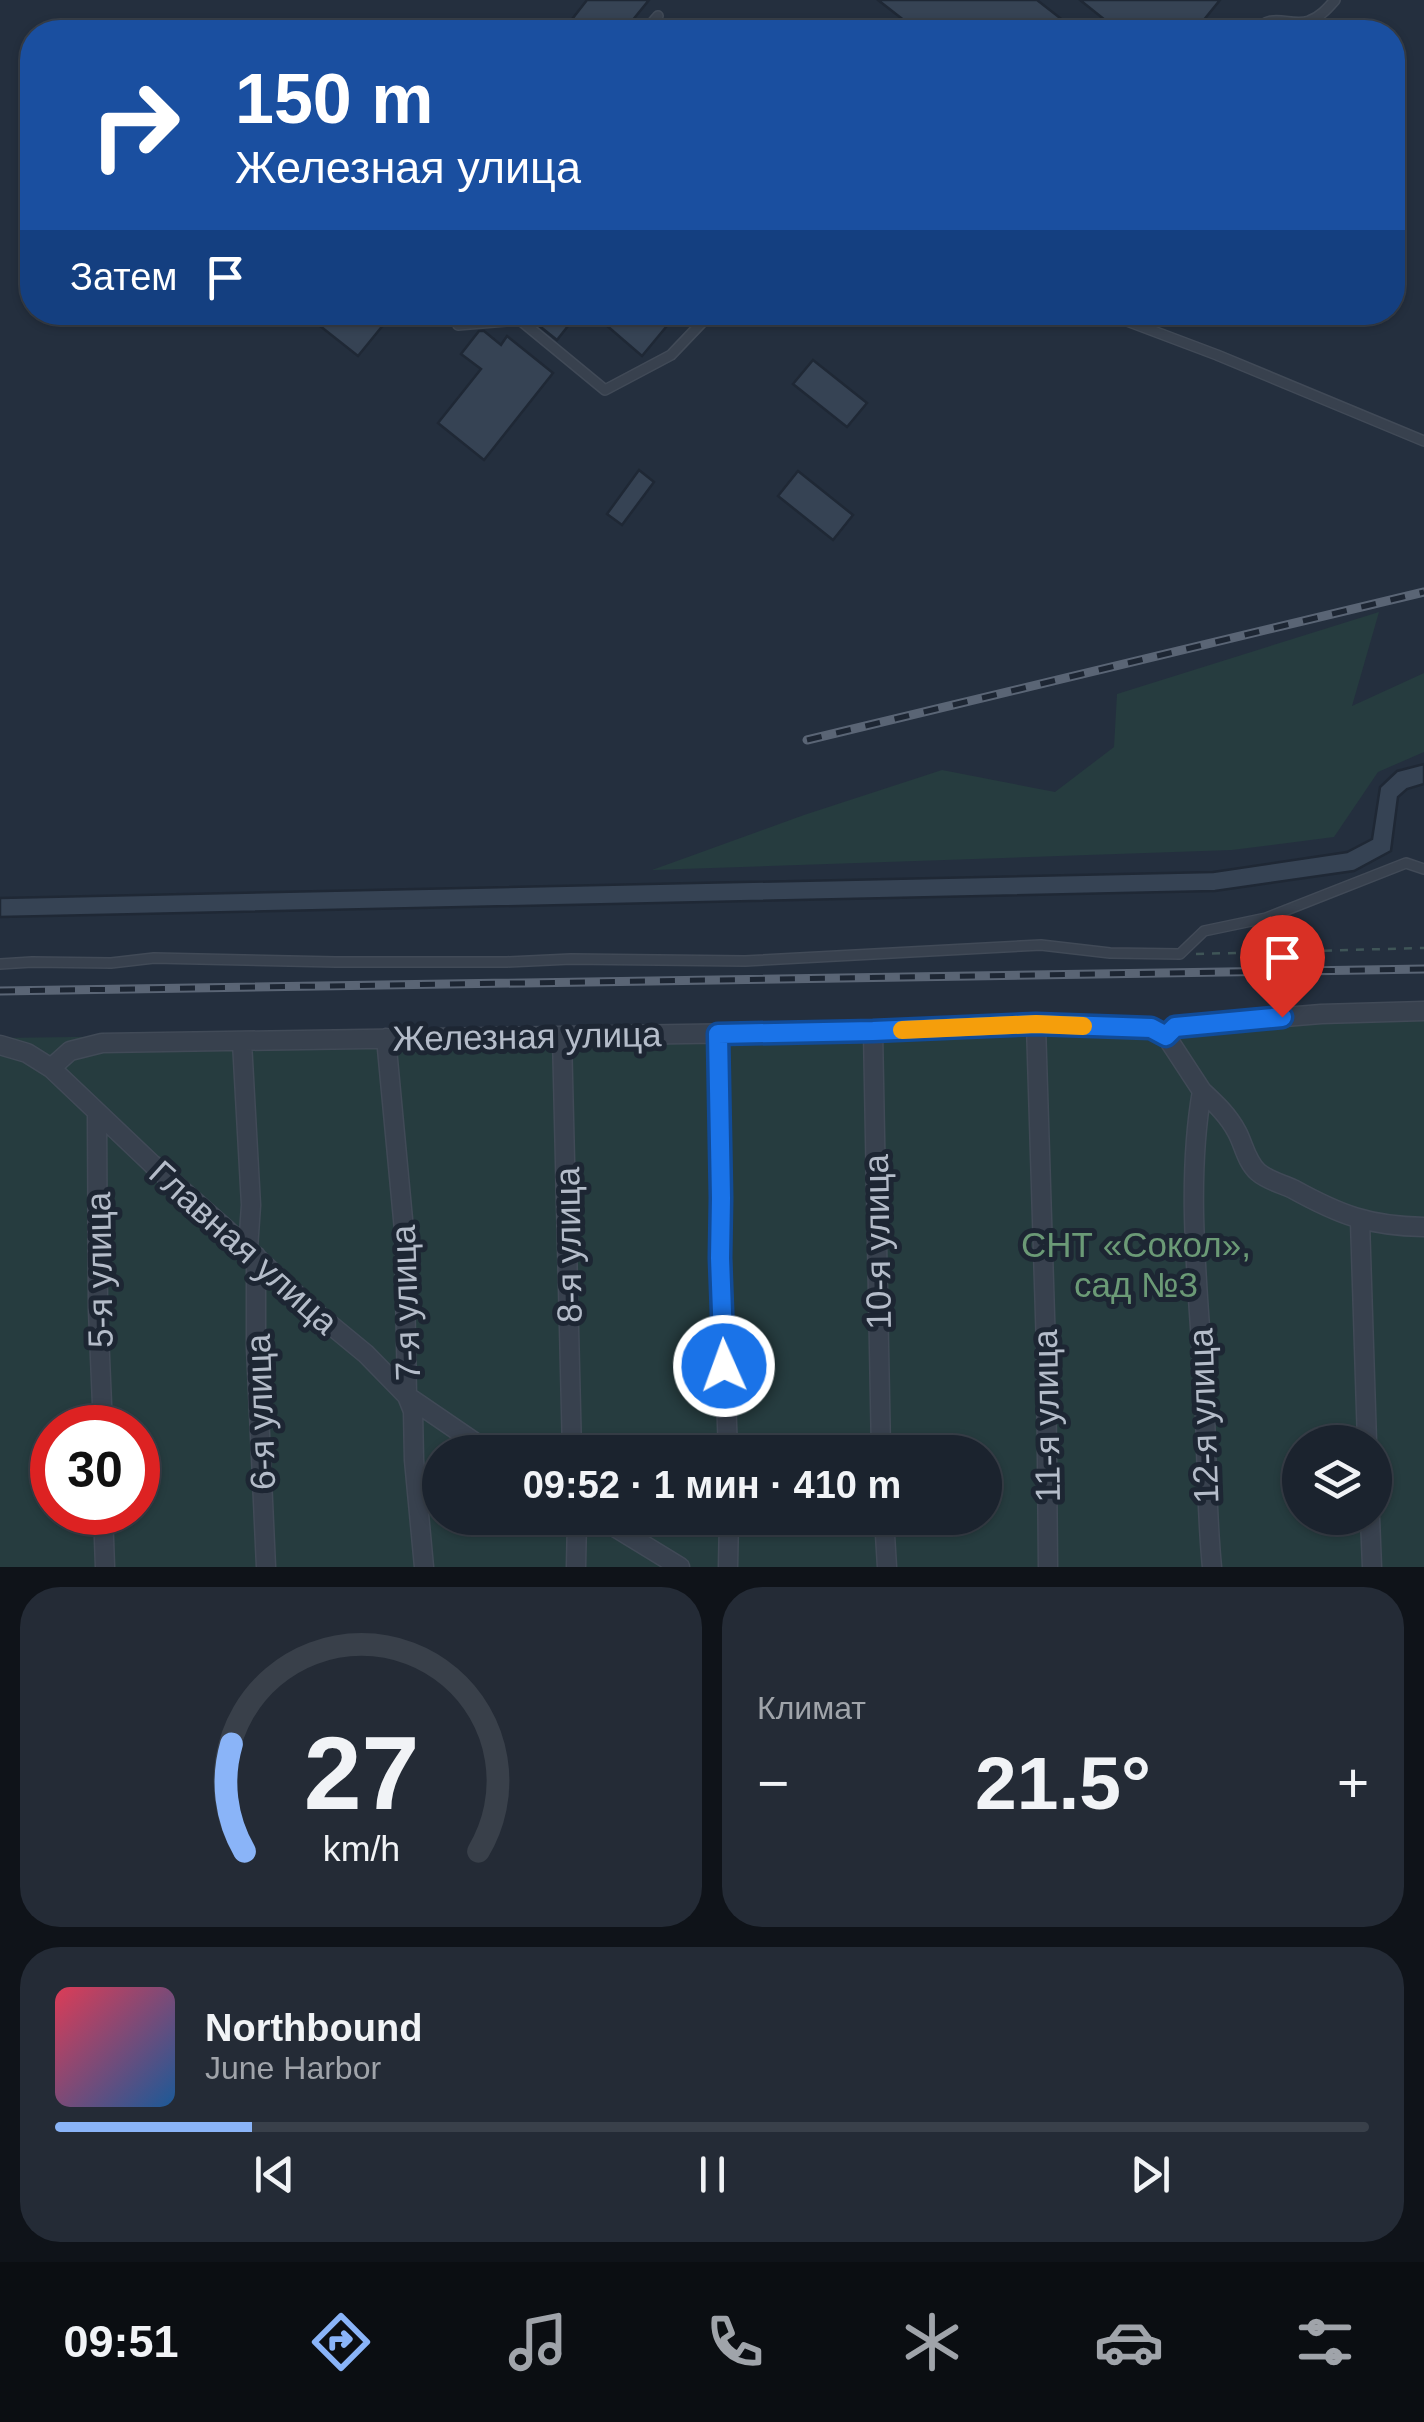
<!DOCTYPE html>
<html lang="ru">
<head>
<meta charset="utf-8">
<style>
	:root { --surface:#1b232e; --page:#242b36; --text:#f1f3f6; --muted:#a0a4aa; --line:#39404a; --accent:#8ab4f8 }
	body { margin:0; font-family:Arial,sans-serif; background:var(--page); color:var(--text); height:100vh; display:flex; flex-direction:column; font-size:38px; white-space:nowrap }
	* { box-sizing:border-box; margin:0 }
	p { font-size:32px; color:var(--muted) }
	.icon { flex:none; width:55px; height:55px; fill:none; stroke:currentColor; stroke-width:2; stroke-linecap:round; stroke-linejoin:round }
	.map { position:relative; height:1567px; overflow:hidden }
	.sheet { display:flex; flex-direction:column; gap:20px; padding:20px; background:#0f1319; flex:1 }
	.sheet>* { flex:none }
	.guide { position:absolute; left:20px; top:20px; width:1385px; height:305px; border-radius:40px; box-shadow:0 2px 8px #0004,0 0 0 2px var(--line); background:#1a4fa0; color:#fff; overflow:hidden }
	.buttons { position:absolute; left:1282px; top:1425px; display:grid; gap:20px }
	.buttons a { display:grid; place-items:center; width:110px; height:110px; border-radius:50%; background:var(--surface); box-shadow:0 2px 8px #0004,0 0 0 2px var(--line); font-size:50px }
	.speed { position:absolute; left:30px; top:1405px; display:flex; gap:20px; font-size:50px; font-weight:700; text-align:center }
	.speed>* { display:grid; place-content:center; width:130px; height:130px; border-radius:50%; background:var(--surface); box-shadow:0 2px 8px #0004,0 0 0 2px var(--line); line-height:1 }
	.speed .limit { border:15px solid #d22; background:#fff; color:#111 }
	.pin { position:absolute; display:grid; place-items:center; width:85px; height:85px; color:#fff; margin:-102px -42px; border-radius:50% 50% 50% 0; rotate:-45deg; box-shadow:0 0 10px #0007 }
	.pin .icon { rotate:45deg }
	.me { position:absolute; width:110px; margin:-55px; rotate:358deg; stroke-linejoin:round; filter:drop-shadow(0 0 8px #0008) }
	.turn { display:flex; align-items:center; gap:35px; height:210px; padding:0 50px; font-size:45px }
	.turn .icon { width:130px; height:130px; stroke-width:2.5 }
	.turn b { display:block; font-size:70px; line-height:85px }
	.then { display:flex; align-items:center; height:95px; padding:0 50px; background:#0003; gap:20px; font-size:38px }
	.big { font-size:75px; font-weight:700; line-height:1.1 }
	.sheet .tile { flex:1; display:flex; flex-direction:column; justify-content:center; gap:15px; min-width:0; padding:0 35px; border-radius:40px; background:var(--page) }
	.sheet .dial { align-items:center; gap:0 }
	.dial svg { height:260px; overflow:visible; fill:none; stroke:var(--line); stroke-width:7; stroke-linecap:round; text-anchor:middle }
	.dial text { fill:var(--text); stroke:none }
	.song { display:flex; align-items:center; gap:30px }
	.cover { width:120px; height:120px; border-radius:15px; background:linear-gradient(135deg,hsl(350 70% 55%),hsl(210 70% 35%)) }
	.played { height:10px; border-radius:5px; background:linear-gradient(90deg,var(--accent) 15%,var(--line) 15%) }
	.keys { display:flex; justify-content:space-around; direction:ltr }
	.heat { display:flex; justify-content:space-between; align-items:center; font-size:55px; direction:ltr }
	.sheet .tiles { flex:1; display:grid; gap:20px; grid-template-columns:1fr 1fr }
	.tile:last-child { grid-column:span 2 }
	.trip { position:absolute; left:422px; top:1435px; width:580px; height:100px; border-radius:50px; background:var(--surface); box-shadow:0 2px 8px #0004,0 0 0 2px var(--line); font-weight:700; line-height:100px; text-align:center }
	.tabs { display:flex; height:160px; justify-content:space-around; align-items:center; background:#0b0e12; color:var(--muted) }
	.tabs .icon { width:70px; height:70px }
	.tabs .selected { color:var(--accent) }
	.tabs b { font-size:45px; color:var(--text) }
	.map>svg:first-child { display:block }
	.green { fill:#263c3f; fill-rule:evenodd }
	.building { fill:#364354; stroke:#1f2835; stroke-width:2.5 }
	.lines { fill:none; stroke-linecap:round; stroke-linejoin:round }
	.lane-casing { stroke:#414a57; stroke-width:12 }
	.street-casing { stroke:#414a57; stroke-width:21 }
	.path { stroke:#3f5557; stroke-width:2.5; stroke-dasharray:8 8; stroke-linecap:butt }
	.lane { stroke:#38414e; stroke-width:9 }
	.street { stroke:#38414e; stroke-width:18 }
	.rail-casing { stroke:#5a6575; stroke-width:9 }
	.rail { stroke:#1d2633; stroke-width:5; stroke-dasharray:15; stroke-linecap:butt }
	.route-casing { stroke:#114b97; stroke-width:25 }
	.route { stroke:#1a73e8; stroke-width:18 }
	.slow { stroke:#f59e0b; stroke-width:18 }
	.labels { text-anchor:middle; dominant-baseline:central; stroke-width:10; stroke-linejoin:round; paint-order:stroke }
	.street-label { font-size:35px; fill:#b4bcc9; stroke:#1d2633 }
	.park-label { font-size:35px; fill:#6b9a76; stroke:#1d2633 }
</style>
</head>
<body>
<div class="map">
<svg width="1424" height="1567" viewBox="0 0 1424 1567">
	<rect width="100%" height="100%" fill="#242f3e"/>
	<path class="green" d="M 1379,612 L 1352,706 L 1424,673 L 1424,752 L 1378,772 L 1334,837 L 1232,850 L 652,870 L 804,815 L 942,770 L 1055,792 L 1114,747 L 1117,694 Z
		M 1424,1014 L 1424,1567 L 0,1567 L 0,1038 L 1351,1020 ZM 52,1428 L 138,1428 L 138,1512 L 52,1512 ZM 1300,1442 L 1375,1442 L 1375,1518 L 1300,1518 ZM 440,1452 L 985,1452 L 985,1518 L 440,1518 Z"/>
	<path class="building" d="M 587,0 L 649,0 L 623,32 L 562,32 Z
		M 878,0 L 1037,0 L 1078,32 L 919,32 Z
		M 1080,0 L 1220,0 L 1194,32 L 1120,32 Z
		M 322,312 L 369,312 L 384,324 L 358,356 L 315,322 Z
		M 522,312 L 579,312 L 557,340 Z
		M 591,312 L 660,312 L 671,321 L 642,356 Z
		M 479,331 L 484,331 L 501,345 L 507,336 L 553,373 L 484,460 L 438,423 L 481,369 L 461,354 Z
		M 813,360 L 867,403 L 847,427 L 793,384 Z
		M 639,470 L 654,482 L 622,525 L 607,514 Z
		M 798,471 L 853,515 L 833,540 L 778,496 Z
		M 1424,764 L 1424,784 L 1407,789 L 1398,797 L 1391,851 L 1354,871 L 1215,891 L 0,917 L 0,898 L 1213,872 L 1347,852 L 1372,839 L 1380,787 L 1397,771 Z"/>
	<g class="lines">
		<defs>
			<path id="lane" d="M 644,32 L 658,16
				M 1255,32 C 1271,10 1291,28 1309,21 C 1320,17 1327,9 1335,0
				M 1103,312 L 1217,355 L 1424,441
				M 458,325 L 520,320 L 605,390 L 671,355 L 712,312
				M 0,964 L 32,962 L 111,963 L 154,958 L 336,962 L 507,962 L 571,959 L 745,961 L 1041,945 L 1110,953 L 1180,954 L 1204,931 L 1266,918 L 1406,863 L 1424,869"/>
			<path id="street" d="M 1036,1025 L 1046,1348 L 1048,1567
				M 873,1031 L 881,1452
				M 718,1034 C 718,1174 723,1313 728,1452
				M 1166,1036 L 1202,1091 C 1185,1189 1199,1292 1204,1390 C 1207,1449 1206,1508 1212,1567
				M 562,1037 L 572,1452
				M 386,1038 L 404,1230 L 407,1396 L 413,1411 L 414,1460 L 424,1567
				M 242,1042 L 251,1205 L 248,1249
				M 0,1045 L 27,1053 L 51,1068 L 152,1164 L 227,1230 L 315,1312 L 366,1354 L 407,1396 L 489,1452
				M 51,1068 L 70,1051 L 102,1043 L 873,1031 L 1036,1025 L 1151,1028 L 1166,1036 L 1175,1027 L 1189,1025 L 1321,1014 L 1424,1011
				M 1202,1091 C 1215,1103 1228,1115 1237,1132 C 1244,1145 1246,1161 1258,1172 C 1267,1180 1282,1184 1293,1189 C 1340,1215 1369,1226 1424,1227
				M 97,1112 L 98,1310 L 103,1428
				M 1360,1221 L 1367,1442
				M 256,1256 L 256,1347 L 266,1567
				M 103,1512 L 105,1567
				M 600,1518 L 680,1567
				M 884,1518 L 887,1567
				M 1370,1518 L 1372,1567
				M 576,1567 L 577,1518
				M 728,1567 L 729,1518"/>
		</defs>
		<use href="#lane" class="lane-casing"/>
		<use href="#street" class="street-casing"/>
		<path class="path" d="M 1196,954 L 1424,948"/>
		<use href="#lane" class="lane"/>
		<use href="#street" class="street"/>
		<defs>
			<path id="rail" d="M 807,740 L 1424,592
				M 0,991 L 1424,969"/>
		</defs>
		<use href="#rail" class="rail-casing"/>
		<use href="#rail" class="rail"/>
	</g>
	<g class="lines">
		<defs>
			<path id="route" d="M 724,1366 L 720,1258 L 721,1198 L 718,1034 L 873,1031 L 1036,1024 L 1151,1028 L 1166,1036 L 1175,1027 L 1282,1017"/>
		</defs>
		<use href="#route" class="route-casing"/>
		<use href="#route" class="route"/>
		<path class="slow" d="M 902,1030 L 1036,1024 L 1083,1026"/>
	</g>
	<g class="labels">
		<g class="street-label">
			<text transform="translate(527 1036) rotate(-1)">Железная улица</text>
			<text transform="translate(877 1242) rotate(-91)">10-я улица</text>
			<text transform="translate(568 1245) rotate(-91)">8-я улица</text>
			<text transform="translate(244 1247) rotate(42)">Главная улица</text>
			<text transform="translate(99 1270) rotate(-91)">5-я улица</text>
			<text transform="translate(405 1303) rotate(-92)">7-я улица</text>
			<text transform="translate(260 1412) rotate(-92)">6-я улица</text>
			<text transform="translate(1046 1416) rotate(-91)">11-я улица</text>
			<text transform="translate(1203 1416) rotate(-92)">12-я улица</text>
		</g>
		<g class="park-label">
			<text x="1136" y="1244">СНТ «Сокол»,<tspan x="1136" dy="40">сад №3</tspan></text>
		</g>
	</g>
</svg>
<div class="buttons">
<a><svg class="icon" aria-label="layers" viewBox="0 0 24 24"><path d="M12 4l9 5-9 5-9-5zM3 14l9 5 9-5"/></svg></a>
</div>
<div class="speed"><div class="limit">30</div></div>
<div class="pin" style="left:1282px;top:1017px;background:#d93025"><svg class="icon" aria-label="arrive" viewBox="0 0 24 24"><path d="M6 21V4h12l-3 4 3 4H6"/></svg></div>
<svg class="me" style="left:724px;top:1366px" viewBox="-20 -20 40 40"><circle r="17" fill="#1a73e8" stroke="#fff" stroke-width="3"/><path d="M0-11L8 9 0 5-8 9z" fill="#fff"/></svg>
<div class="trip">09:52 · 1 мин · 410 m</div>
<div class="guide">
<div class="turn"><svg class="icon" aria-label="right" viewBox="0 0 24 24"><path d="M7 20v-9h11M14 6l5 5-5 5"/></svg><div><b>150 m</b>Железная улица</div></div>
<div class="then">Затем<svg class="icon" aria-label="arrive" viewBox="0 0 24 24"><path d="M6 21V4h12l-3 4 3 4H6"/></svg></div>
</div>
</div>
<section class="sheet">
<div class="tiles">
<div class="tile dial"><svg viewBox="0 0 100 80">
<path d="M14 69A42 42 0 1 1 86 69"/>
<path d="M14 69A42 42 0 0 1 10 36" stroke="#8ab4f8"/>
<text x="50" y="56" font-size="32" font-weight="700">27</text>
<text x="50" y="72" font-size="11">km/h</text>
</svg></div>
<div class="tile"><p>Климат</p>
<div class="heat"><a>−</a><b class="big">21.5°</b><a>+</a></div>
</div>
<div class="tile">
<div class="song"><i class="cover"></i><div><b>Northbound</b><p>June Harbor</p></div></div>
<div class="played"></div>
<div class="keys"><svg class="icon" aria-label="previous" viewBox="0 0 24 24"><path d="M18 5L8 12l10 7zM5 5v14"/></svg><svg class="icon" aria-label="pause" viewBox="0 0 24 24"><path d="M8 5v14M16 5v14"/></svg><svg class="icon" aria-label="next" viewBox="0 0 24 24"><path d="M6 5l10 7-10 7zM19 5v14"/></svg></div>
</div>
</div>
</section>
<nav class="tabs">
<b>09:51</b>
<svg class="icon selected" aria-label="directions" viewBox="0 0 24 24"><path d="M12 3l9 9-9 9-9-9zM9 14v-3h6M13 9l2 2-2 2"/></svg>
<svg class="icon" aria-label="music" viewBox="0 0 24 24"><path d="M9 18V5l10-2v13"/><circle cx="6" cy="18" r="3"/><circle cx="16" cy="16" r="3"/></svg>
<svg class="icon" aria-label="phone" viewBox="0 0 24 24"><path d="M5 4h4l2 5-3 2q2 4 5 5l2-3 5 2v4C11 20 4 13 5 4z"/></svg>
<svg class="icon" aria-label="climate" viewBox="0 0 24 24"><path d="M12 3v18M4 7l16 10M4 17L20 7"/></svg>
<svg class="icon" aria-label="car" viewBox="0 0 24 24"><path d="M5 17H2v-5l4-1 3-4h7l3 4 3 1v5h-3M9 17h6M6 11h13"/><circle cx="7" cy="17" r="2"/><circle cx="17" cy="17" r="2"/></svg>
<svg class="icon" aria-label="filters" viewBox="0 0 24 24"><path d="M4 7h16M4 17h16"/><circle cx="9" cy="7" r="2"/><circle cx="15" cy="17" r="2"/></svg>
</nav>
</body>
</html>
